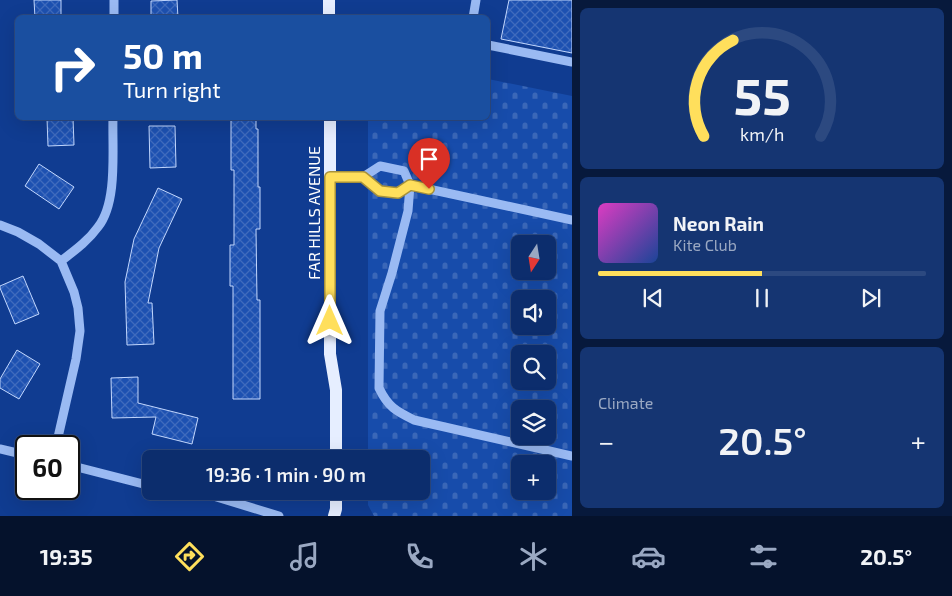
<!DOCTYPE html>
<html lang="en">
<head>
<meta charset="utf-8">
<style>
	:root { --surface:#0c2d6d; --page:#153572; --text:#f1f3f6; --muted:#9aa8c2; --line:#2c4980; --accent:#ffdf5c }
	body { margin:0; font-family:"Exo 2",sans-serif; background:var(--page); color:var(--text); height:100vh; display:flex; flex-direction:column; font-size:19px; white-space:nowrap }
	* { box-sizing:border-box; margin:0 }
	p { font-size:16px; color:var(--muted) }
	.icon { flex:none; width:28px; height:28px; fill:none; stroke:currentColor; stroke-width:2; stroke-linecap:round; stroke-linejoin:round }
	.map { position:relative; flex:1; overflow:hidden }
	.drawer { display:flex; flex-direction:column; gap:8px; padding:8px; background:#07193c; width:380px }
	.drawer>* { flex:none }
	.banner { position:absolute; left:15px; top:15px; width:475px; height:105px; border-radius:8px; box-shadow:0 5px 20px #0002,0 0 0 1px var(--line); background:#1a4fa0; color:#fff; overflow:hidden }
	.needle { width:32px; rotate:192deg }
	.buttons { position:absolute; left:511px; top:235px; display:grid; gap:10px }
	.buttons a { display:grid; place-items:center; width:45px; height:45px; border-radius:8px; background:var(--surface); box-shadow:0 5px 20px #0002,0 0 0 1px var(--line); font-size:25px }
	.speed { position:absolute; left:15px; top:435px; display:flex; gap:10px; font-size:25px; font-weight:700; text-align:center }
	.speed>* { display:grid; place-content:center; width:65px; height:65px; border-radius:50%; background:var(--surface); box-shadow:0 5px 20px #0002,0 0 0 1px var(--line); line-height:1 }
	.speed .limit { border:2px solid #111; border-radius:8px; background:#fff; color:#111 }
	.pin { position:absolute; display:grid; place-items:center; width:42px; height:42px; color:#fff; margin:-51px -21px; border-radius:50% 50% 50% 0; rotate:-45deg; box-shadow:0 0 5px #0007 }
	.pin .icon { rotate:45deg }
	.me { position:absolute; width:55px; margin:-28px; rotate:0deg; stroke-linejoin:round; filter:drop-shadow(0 0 4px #0008) }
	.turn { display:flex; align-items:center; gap:18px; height:105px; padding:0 25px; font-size:22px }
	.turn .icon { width:65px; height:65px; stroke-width:2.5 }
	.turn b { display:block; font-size:35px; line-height:42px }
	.big { font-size:38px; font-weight:600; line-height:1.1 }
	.drawer .tile { flex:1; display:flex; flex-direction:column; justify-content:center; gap:8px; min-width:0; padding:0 18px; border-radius:8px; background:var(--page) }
	.drawer .dial { align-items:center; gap:0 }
	.dial svg { height:130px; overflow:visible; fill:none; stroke:var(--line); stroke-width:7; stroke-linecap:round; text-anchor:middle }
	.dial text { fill:var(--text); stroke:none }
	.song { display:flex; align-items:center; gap:15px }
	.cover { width:60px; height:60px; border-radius:8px; background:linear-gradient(135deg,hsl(310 70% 55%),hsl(220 70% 35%)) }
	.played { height:5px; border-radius:2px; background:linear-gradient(90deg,var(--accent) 50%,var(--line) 50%) }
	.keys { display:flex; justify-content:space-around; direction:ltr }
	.heat { display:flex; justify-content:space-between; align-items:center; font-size:28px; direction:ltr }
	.trip { position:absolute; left:142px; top:450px; width:288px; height:50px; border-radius:8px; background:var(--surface); box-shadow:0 5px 20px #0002,0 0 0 1px var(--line); font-weight:600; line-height:50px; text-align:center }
	.tabs { display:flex; height:80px; justify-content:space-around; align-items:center; background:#05122c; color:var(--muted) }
	.tabs .icon { width:35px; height:35px }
	.tabs .active { color:var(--accent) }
	.tabs b { font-size:22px; color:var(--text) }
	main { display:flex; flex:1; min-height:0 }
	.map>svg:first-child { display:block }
	.cemetery { fill:url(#cemetery-stones); fill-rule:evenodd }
	.building { fill:url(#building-cross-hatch); stroke:#c2d7fe }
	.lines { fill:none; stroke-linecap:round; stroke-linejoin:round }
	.minor { stroke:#9abaf3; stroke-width:9 }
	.major { stroke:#e6eeff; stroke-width:12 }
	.route-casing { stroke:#a6913c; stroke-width:12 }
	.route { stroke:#ffdf5c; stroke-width:9 }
	.labels { text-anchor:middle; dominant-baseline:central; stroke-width:5; stroke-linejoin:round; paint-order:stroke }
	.street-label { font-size:16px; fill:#fff; stroke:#103c91 }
</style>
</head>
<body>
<main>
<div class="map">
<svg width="572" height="516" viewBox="0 0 572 516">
	<defs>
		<pattern id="cemetery-stones" width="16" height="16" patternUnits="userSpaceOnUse" patternTransform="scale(1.25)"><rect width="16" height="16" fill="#174cab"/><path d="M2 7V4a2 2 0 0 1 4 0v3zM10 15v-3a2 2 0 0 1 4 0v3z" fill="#3a67b8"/></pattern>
		<pattern id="building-cross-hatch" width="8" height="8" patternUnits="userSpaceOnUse" patternTransform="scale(1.25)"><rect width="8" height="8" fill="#1d51b1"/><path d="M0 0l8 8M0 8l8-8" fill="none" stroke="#3f6bbd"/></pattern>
	</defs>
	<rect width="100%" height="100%" fill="#103c91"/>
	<path class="cemetery" d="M 488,79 L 572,96 L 572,516 L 374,516 L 368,505 L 368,491 L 421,491 L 421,459 L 368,459 L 368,118 L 488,118 ZM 520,244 L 548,244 L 548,271 L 520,271 ZM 520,299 L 548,299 L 548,326 L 520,326 ZM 520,354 L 548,354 L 548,381 L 520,381 ZM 520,409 L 548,409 L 548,436 L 520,436 ZM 520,464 L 548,464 L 548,491 L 520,491 Z"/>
	<path class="building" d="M 34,0 L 61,0 L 61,18 L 35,18 Z
		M 177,0 L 178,18 L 151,18 L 151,1 Z
		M 509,0 L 572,0 L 572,53 L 501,39 Z
		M 47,118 L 73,118 L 74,145 L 48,146 Z
		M 231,118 L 256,118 L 256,129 L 258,129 L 258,187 L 260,187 L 260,229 L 256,229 L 257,300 L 260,300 L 260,399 L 233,399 L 233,286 L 230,286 L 230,245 L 234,245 L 234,170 L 231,170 Z
		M 149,126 L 175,126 L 176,167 L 150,168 Z
		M 39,164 L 74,187 L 59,209 L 25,186 Z
		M 158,188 L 182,199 L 159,248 L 148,303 L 152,303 L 154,344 L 127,345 L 125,282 L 134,239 Z
		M 23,276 L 39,314 L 15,324 L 0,288 L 0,286 Z
		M 17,350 L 40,364 L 19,399 L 0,388 L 0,379 Z
		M 138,377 L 138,403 L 198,418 L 192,444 L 152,434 L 156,417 L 112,418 L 111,378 Z"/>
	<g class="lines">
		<path class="minor" d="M 114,18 L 114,0
			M 473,18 L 476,0
			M 488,45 L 572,62
			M 330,177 L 363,177 L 380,166 L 404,171 L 410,185 L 398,193 L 380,191 L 363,177
			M 572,220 L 410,185 L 408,211 L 392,273 L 380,311 L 379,388 C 388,407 396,411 414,420 L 572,456
			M 0,225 L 18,232 L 39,244 L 61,261 L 74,292 L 78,308 L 80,331 L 76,359 L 56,446
			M 61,261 C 74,251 88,241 98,227 C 118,202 112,149 113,118
			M 0,449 L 26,455
			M 69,465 L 151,486
			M 197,491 L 279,516"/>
		<path class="major" d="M 329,0 L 329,18
			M 330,118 L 330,354 L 336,390 L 336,459
			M 334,516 L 336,509 L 336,491"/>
	</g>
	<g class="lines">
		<defs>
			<path id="route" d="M 330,321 L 330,177 L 363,177 L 380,191 L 398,193 L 410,185 L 429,189"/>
		</defs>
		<use href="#route" class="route-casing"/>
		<use href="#route" class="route"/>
	</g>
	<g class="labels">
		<g class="street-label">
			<text transform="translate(313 213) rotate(-90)">FAR HILLS AVENUE</text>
		</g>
	</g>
</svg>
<div class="buttons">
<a><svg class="needle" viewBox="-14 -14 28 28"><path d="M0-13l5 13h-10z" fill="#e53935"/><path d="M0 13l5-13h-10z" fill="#9aa8c2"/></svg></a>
<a><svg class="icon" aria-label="sound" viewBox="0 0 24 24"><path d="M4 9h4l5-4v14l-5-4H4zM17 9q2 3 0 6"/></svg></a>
<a><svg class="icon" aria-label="search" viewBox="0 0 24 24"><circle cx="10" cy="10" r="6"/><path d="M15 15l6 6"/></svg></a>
<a><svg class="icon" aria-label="layers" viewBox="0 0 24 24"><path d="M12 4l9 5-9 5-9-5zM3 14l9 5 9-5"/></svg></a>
<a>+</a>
</div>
<div class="speed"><div class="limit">60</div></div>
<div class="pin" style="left:429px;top:189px;background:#d93025"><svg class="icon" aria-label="arrive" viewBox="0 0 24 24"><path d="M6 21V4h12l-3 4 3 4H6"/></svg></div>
<svg class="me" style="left:330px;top:321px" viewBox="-20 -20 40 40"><path d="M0-17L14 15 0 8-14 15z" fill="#ffdf5c" stroke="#fff" stroke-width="4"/></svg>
<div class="trip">19:36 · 1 min · 90 m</div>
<div class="banner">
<div class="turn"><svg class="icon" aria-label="right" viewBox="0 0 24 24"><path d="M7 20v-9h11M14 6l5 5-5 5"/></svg><div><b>50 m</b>Turn right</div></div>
</div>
</div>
<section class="drawer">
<div class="tile dial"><svg viewBox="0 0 100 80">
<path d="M14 69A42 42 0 1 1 86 69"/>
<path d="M14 69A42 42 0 0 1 32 10" stroke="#ffdf5c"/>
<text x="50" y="56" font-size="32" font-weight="700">55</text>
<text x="50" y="72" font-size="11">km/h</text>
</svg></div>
<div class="tile">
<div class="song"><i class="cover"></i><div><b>Neon Rain</b><p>Kite Club</p></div></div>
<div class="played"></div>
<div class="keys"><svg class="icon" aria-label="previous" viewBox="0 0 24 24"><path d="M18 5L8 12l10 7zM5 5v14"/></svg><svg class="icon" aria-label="pause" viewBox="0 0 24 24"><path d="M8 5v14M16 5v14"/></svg><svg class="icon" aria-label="next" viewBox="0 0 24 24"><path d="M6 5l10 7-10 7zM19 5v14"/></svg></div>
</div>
<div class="tile"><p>Climate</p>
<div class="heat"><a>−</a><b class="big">20.5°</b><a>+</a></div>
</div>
</section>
</main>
<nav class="tabs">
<b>19:35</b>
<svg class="icon active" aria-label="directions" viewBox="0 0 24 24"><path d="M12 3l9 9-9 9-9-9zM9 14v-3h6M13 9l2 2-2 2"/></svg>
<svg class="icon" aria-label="music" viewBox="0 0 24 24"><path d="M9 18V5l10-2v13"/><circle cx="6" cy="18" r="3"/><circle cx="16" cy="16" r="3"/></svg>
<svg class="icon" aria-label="phone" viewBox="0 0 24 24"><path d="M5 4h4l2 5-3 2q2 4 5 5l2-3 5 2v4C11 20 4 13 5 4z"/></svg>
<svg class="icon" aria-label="climate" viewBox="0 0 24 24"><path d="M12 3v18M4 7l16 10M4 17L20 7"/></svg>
<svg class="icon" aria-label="car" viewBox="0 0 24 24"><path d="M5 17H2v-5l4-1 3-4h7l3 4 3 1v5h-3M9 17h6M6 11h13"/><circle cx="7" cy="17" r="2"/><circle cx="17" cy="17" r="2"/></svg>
<svg class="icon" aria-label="filters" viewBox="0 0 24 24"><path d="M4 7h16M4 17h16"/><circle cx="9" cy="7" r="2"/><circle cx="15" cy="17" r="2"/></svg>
<b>20.5°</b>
</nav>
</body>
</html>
